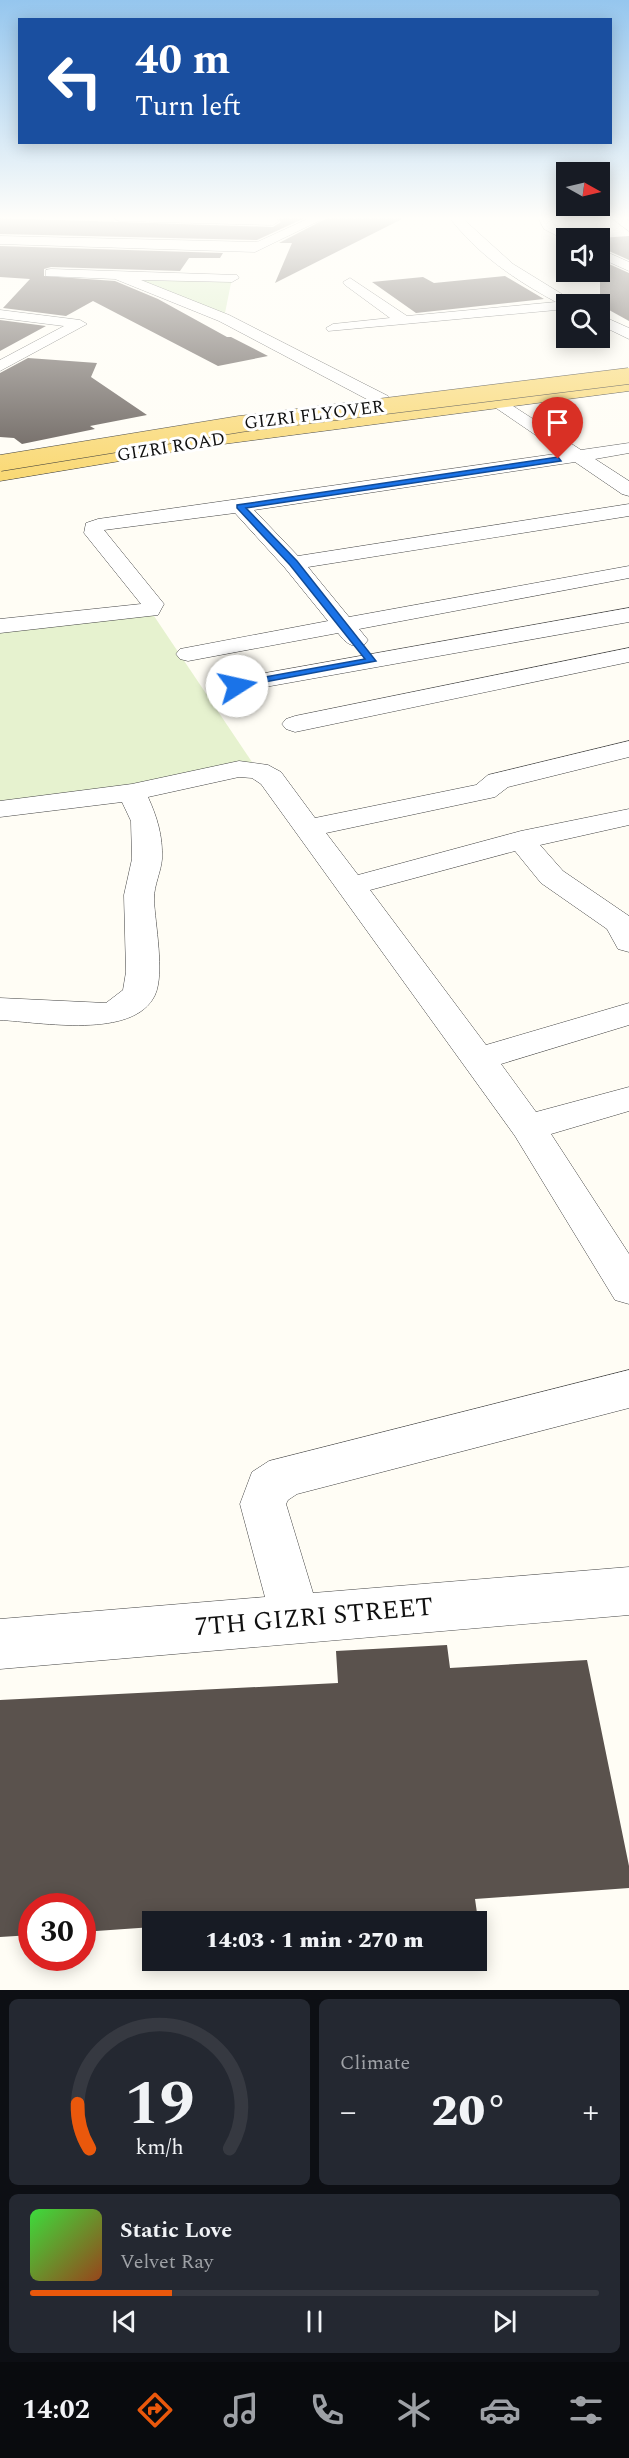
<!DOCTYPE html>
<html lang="en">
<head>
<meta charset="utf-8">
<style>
	:root { --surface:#171b24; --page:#242831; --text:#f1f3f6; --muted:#9ea1a6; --line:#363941; --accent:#ea580c }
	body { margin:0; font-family:Spectral,serif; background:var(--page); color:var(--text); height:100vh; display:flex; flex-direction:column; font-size:22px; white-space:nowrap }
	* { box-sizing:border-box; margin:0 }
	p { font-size:20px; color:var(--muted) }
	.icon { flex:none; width:33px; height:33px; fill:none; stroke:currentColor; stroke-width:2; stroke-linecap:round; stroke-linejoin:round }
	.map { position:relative; height:1990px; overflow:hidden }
	.side { display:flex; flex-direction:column; gap:9px; padding:9px; background:#0d0f14; flex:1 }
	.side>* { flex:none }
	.guide { position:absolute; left:18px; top:18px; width:594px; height:126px; border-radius:0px; box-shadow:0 3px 15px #0003; background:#1a4fa0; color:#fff; overflow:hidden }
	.needle { width:39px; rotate:98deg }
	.fabs { position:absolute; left:556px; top:162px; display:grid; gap:12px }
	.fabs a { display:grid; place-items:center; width:54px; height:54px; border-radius:0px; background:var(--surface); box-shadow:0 3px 15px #0003; font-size:30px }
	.speed { position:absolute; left:18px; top:1893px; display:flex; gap:12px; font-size:30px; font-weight:700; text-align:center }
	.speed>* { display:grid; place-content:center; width:78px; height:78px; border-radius:50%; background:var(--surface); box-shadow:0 3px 15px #0003; line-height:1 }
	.speed .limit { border:9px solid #d22; background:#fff; color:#111 }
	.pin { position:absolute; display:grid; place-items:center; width:51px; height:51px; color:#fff; margin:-62px -26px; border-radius:50% 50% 50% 0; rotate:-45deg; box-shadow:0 0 6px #0007 }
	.pin .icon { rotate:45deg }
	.me { position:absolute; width:66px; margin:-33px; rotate:80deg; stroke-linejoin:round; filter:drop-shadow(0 0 4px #0008) }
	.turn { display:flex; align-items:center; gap:21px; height:126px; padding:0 18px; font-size:27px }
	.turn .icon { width:78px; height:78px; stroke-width:2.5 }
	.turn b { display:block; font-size:42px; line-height:51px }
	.big { font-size:45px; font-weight:800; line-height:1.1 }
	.side .card { flex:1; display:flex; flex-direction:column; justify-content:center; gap:9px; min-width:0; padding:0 21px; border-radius:9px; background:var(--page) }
	.side .dial { align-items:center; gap:0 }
	.dial svg { height:156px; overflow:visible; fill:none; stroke:var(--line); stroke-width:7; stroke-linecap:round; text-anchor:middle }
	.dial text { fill:var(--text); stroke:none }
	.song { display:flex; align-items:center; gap:18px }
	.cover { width:72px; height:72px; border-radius:9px; background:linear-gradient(135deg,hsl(120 70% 55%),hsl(20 70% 35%)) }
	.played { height:6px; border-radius:3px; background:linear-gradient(90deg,var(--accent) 25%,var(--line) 25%) }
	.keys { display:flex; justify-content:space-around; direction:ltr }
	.heat { display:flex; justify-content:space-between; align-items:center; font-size:33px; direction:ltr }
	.side .tiles { flex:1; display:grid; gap:9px; grid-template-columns:1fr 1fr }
	.card:last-child { grid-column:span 2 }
	.trip { position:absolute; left:142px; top:1911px; width:345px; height:60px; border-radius:0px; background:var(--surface); box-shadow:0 3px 15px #0003; font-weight:800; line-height:60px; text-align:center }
	.menu { display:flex; height:96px; justify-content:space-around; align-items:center; background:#090b0e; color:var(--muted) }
	.menu .icon { width:42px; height:42px }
	.menu .active { color:var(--accent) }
	.menu b { font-size:27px; color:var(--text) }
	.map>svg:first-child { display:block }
	.green { fill:#d5ebbd }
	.pitch { fill:#e6f2cf }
	.building { fill:#5a524d }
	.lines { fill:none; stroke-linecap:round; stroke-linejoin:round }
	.minor-casing { stroke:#444; stroke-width:1 }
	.major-casing { stroke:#222; stroke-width:1 }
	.minor { fill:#fff; fill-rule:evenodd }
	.major { fill:#f9d66b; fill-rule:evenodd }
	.major-bridge-casing { stroke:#222; stroke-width:17; stroke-linecap:butt }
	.major-bridge { stroke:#f9d66b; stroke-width:16 }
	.route { fill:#1a73e8; stroke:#114b97; stroke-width:1.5 }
	.labels { text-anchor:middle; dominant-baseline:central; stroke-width:6; stroke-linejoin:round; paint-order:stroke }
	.far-street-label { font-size:18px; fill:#111; stroke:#fff }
	.near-street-label { font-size:26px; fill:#111; stroke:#fff }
</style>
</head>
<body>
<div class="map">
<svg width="629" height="1990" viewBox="0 0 629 1990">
	<rect width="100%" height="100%" fill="#fffdf5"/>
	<path class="green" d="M 116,274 L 232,278 L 224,318 Z"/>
	<path class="pitch" d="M 150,610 L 258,771 L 0,809 L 0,626 Z"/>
	<path class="building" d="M 277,217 L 307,217 L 257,240 L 0,234 L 0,218 L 273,227 L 281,222 Z
		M 329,217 L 406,217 L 275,283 L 292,243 L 279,243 Z
		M 629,236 L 629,260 L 600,247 L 600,238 Z
		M 0,246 L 223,253 L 220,258 L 189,258 L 180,271 L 51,267 L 44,269 L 44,276 L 115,281 L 158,299 L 227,337 L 231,337 L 268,356 L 218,366 L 93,301 L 66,316 L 3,308 L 30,279 L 0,277 Z
		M 600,260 L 629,273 L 629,321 L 600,305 Z
		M 505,276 L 544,299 L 416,313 L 372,282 L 423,277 L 434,283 Z
		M 0,320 L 46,326 L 0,351 Z
		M 28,358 L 97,363 L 91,377 L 147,415 L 90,426 L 95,429 L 22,444 L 14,438 L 0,437 L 0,373 Z
		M 447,1645 L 450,1668 L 587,1660 L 629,1866 L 629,1888 L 475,1899 L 477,1913 L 350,1922 L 350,1918 L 290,1922 L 153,1922 L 153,1927 L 82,1932 L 82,1906 L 32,1906 L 32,1935 L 0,1937 L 0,1700 L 338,1683 L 336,1651 Z"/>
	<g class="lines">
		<defs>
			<path id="minor" d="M 113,217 L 273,217 L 279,221 L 273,225 L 119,221 Z
				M 312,217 L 327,217 L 255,252 L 0,244 L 0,236 L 257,242 Z
				M 449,217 L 461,217 L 513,264 L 578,304 L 567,304 L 567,309 L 328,331 L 326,328 L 333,324 L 390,318 L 345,285 L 343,282 L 350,278 L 407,316 L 556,302 C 515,280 477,254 449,217 Z
				M 538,217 L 550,217 L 553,224 L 577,238 L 567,241 L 544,229 Z
				M 610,217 L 623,217 L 629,221 L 629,231 Z
				M 600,249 L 629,262 L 629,271 L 600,258 Z
				M 51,269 L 237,275 L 239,278 L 232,282 L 141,280 L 229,315 L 388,396 L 408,415 L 405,419 L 393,419 L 376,404 L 219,321 L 115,279 L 46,276 L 46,270 Z
				M 0,310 L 80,320 L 87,324 L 0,371 L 0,360 L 64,326 L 0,318 Z
				M 600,315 L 629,328 L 629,339 L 600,325 Z
				M 499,397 L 581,450 L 629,443 L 629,453 L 595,459 L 629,481 L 629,496 L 622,494 L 575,462 L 254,510 L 298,556 L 629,504 L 629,516 L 308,567 L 349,617 L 629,566 L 629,578 L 359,629 L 368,640 L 364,645 C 351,648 346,643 338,633 L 188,661 L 180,659 L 176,654 L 180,649 L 328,621 L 285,568 L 235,513 L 104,530 L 164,604 L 158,615 L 0,633 L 0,619 L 141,604 L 84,533 L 86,523 L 98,519 L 562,453 L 493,406 L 491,402 L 493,398 Z
				M 629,608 L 629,622 L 237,692 L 228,690 L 225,685 L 228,680 L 237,678 Z
				M 629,648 L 629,662 L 295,732 L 286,729 L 282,724 L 286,719 L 295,716 Z
				M 629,741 L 629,757 L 508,787 L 495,797 L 326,833 L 358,875 L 521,831 L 629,809 L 629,825 L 540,845 L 563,871 L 629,916 L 629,952 L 618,949 L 607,929 L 541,883 L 515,851 L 370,890 L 486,1045 L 629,1003 L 629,1025 L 501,1064 L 536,1112 L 629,1087 L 629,1111 L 551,1134 L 629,1254 L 629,1304 L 615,1300 L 515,1136 L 261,784 L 252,778 L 239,777 L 148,797 C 157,817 163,836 162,859 C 161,872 154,885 154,899 C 155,924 165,973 155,995 C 134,1040 40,1022 0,1020 L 0,998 L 106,1003 L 123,990 L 126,972 L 124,895 L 132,859 L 131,821 L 122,802 L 0,817 L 0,801 L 132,784 L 239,761 L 268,765 L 281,772 L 315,818 L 476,785 L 488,775 Z
				M 629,1370 L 629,1408 L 297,1494 L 288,1500 L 286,1504 L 313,1593 L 629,1567 L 629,1615 L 0,1669 L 0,1619 L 265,1597 L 240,1504 L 252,1472 L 269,1461 Z"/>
			<path id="major" d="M 629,381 L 629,391 L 216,445 L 0,481 L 0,469 L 216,435 Z"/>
		</defs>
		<use href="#minor" class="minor-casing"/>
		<use href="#major" class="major-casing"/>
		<use href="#minor" class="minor"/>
		<use href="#major" class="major"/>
		<defs>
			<path id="major-bridge" d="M 0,463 L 240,424 L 629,376"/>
		</defs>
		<use href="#major-bridge" class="major-bridge-casing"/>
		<use href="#major-bridge" class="major-bridge"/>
	</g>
	<linearGradient id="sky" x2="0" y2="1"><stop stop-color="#95c6ee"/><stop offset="0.44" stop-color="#fffefa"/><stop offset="1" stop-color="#fffefa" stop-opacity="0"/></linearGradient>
	<rect width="629" height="496" fill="url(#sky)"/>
	<path class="route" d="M 558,457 L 561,461 L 246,508 L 297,561 L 376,661 L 233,688 L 232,686 L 237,682 L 365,659 L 290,565 L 237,508 L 237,505 Z"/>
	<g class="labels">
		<g class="far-street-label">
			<text transform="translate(314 415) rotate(-7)">GIZRI FLYOVER</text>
			<text transform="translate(171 447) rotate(-9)">GIZRI ROAD</text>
		</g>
		<g class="near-street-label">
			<text transform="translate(314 1617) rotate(-5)">7TH GIZRI STREET</text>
		</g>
	</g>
</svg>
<div class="fabs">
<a><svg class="needle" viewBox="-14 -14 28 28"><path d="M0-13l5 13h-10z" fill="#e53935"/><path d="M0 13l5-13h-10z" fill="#9ea1a6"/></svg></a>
<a><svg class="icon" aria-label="sound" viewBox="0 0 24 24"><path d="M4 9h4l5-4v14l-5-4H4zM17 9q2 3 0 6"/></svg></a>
<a><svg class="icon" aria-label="search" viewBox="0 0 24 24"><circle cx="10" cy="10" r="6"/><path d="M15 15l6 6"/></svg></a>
</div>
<div class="speed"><div class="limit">30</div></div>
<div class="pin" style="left:558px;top:459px;background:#d93025"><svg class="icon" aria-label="arrive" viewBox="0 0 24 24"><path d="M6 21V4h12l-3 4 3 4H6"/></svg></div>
<svg class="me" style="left:237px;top:686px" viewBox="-20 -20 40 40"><circle r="19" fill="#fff"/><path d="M0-13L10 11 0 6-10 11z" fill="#1a73e8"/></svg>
<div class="trip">14:03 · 1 min · 270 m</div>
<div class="guide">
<div class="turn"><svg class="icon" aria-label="left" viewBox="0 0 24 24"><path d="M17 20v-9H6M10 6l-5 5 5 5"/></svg><div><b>40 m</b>Turn left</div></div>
</div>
</div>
<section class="side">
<div class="tiles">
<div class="card dial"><svg viewBox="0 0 100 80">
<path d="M14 69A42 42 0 1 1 86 69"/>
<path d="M14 69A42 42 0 0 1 8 46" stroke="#ea580c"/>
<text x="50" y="56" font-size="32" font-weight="700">19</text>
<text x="50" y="72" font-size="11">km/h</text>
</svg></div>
<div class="card"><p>Climate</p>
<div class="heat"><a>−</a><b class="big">20°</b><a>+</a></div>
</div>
<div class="card">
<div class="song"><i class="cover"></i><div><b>Static Love</b><p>Velvet Ray</p></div></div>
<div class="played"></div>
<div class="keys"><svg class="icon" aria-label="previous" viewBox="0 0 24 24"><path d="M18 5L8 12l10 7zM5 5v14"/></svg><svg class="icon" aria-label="pause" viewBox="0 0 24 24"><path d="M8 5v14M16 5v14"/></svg><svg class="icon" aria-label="next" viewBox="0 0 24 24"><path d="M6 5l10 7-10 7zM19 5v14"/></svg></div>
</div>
</div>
</section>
<nav class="menu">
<b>14:02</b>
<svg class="icon active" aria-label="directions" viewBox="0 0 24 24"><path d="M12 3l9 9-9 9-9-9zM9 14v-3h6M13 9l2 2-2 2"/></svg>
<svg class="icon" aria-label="music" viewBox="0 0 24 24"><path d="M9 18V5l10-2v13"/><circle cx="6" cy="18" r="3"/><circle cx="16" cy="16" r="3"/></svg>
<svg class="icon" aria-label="phone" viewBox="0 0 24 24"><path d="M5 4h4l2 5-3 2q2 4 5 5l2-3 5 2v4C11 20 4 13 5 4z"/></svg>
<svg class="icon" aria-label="climate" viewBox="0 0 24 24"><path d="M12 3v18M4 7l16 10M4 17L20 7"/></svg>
<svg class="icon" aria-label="car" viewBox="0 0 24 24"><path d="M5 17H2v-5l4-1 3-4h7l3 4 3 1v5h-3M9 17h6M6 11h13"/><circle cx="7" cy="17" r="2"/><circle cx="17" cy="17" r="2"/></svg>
<svg class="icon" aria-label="filters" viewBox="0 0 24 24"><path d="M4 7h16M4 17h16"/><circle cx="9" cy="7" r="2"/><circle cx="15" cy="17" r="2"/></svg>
</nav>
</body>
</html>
